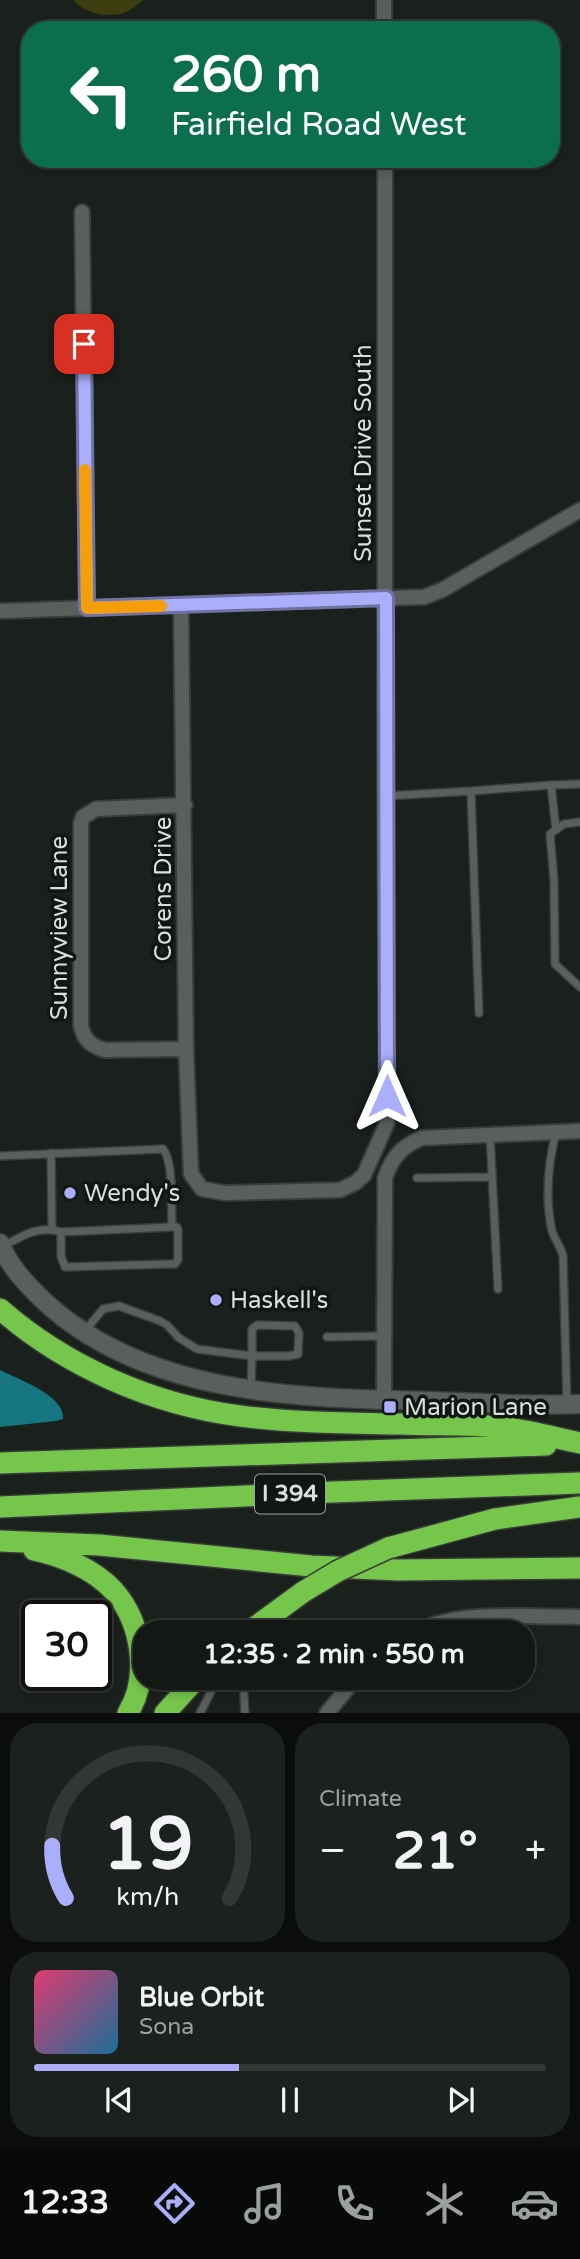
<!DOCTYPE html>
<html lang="en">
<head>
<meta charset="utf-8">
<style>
	:root { --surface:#141815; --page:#1d211e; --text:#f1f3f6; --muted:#9da0a0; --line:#333734; --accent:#abaffb }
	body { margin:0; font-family:"Varela Round",sans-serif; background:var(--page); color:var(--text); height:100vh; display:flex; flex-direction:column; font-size:26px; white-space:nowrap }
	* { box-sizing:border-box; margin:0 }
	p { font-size:23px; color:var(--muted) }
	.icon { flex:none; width:38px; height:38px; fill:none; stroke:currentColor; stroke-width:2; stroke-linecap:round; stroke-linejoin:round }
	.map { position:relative; height:1713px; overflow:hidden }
	.drawer { display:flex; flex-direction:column; gap:10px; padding:10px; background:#0b0d0c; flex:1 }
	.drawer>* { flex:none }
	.banner { position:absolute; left:21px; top:21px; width:539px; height:147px; border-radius:28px; box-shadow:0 4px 10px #0003,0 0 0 2px var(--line); background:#0b6e4f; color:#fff; overflow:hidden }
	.speed { position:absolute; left:21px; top:1600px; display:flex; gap:14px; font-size:35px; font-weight:700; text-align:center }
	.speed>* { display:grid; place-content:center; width:91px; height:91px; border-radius:50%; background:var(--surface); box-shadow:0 4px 10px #0003,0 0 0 2px var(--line); line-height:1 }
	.speed .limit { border:4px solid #111; border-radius:10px; background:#fff; color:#111 }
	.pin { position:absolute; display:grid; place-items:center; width:60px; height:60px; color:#fff; margin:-30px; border-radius:14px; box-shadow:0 4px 10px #0006 }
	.me { position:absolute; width:77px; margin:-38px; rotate:0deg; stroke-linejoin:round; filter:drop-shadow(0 0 5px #0008) }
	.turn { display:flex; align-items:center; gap:24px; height:147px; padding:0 35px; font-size:32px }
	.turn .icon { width:91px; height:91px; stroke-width:2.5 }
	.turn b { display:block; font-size:49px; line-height:60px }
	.big { font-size:52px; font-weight:800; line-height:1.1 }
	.drawer .tile { flex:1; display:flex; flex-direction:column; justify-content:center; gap:10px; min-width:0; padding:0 24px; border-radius:28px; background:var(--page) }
	.drawer .dial { align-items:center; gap:0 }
	.dial svg { height:182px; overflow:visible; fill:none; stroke:var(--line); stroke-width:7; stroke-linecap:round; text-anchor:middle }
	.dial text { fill:var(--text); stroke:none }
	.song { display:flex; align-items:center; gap:21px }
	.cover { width:84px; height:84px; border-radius:10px; background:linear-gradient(135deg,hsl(340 70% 55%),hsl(200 70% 35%)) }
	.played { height:7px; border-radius:4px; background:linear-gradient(90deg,var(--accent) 40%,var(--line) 40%) }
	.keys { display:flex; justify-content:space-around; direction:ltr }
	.heat { display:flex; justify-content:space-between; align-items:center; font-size:38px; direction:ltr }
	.drawer .tiles { flex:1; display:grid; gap:10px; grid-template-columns:1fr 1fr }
	.tile:last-child { grid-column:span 2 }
	.trip { position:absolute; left:133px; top:1620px; width:402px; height:70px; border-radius:28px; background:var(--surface); box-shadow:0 4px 10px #0003,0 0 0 2px var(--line); font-weight:800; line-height:70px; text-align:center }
	.tab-bar { display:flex; height:112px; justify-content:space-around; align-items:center; background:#080a08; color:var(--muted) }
	.tab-bar .icon { width:49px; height:49px }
	.tab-bar .selected { color:var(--accent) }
	.tab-bar b { font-size:32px; color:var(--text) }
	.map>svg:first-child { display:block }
	.green { fill:#3c3e10 }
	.water { fill:#157581 }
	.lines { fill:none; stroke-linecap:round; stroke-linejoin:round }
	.service-casing { stroke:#383c3a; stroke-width:10 }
	.minor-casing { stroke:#383c3a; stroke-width:18 }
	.tertiary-casing { stroke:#383c3a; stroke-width:21 }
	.motorway-casing { stroke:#383c3a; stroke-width:24 }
	.service { stroke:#59605c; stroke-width:7 }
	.minor { stroke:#59605c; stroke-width:14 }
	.tertiary { stroke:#59605c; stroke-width:18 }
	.motorway { stroke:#75c64b; stroke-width:21 }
	.motorway-bridge-casing { stroke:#383c3a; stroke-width:24; stroke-linecap:butt }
	.motorway-bridge { stroke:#75c64b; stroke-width:21 }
	.route-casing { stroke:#6f72a3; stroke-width:18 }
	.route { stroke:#abaffb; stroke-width:12 }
	.slow { stroke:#f59e0b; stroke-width:12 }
	.poi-dot { fill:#abaffb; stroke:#111613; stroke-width:2.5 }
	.labels { text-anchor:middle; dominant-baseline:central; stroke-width:7; stroke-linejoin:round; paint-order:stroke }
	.shield { fill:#111613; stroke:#9ea2a0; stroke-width:2 }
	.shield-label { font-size:23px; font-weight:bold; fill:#dadedc }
	.street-label { font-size:24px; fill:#dadedc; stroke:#111613 }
	.poi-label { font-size:24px; fill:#dadedc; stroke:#111613; text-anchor:start }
</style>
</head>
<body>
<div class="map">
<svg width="580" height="1713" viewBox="0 0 580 1713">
	<rect width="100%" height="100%" fill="#1a201c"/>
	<path class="green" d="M 73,0 L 144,0 C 137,4 128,13 120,14 C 102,17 84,12 73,0 Z"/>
	<path class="water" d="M 0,1370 C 18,1379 66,1396 63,1419 L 56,1421 L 0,1427 Z"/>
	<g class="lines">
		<defs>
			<path id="service" d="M 551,785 L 580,784
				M 385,796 L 471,791
				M 580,822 L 564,824 L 550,834 L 554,880 L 555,964 L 580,987
				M 479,1013 L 471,791 L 551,785 L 556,830
				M 556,1132 C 548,1164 545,1199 552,1231 C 555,1240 561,1247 563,1256 L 567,1404
				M 490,1135 L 498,1289
				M 51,1153 L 52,1229
				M 0,1156 L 163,1149 C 174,1162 171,1208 172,1227
				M 417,1178 L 492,1177
				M 2,1247 C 22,1236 38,1225 61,1232 L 172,1227 L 177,1227 L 178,1229 L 178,1260 L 175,1264 L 169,1264 L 65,1267 L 61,1256 L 61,1232
				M 257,1325 L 295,1326 L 299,1333 L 298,1354 L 289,1356 L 252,1356 L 252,1329 Z
				M 84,1332 L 103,1309 L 119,1306 L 160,1321 L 167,1325 L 179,1338 L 197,1349 L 252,1356 L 251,1389
				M 327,1337 L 384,1336
				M 485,1616 L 485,1633
				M 243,1678 L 245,1713
				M 329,1678 L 347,1688
				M 200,1713 L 214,1686 L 230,1678"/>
			<path id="minor" d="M 384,0 L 384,30
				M 82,212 L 87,608
				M 181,605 L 186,1049 L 191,1174 L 202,1189 L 225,1193 L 340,1190 L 355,1183 L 364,1175 L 387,1123 L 385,796 L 385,159
				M 0,611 L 424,597 L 442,590 L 580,510
				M 185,805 L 96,809 L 83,817 L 81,823 L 81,1026 C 84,1040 91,1046 105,1050 L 186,1049
				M 384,1400 L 385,1178 C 392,1157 402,1146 422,1138 L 580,1131
				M 413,1633 C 450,1614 491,1616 531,1616 C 547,1617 564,1616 580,1617
				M 327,1713 L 356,1678"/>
			<path id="tertiary" d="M 0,1243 C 9,1266 27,1285 45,1302 C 147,1396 300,1398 431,1401 C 481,1403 531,1406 580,1404"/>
			<path id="motorway" d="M 0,1309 C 66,1367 154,1405 240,1416 C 293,1423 347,1423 400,1424 C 435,1426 472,1423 507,1428 C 531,1431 556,1438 580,1443
				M 0,1463 L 546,1445
				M 0,1507 L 333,1492 L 580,1483
				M 0,1541 L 99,1545 L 311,1566 L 398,1570 L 580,1568
				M 388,1548 L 495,1519 L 580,1507
				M 34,1550 C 62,1556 94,1569 114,1591 C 142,1623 150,1677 128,1713
				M 247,1633 L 303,1592
				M 165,1713 L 197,1678"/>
		</defs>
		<use href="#service" class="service-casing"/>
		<use href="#minor" class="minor-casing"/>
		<use href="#tertiary" class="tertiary-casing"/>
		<use href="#motorway" class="motorway-casing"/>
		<use href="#service" class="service"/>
		<use href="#minor" class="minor"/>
		<use href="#tertiary" class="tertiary"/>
		<use href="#motorway" class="motorway"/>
		<defs>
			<path id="motorway-bridge" d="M 303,1592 L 338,1571 L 388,1548"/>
		</defs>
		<use href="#motorway-bridge" class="motorway-bridge-casing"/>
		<use href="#motorway-bridge" class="motorway-bridge"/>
	</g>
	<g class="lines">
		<defs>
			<path id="route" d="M 84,344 L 87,608 L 386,598 L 387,1096"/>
		</defs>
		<use href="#route" class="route-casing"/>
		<use href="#route" class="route"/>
		<path class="slow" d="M 85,470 L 87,608 L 161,606"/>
	</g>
	<g class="poi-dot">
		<circle cx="70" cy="1193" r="7"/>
		<circle cx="216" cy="1300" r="7"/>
		<rect x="383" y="1400" width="14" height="14" rx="3.5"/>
	</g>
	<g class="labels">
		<rect class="shield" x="255" y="1474.5" width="70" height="39" rx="5"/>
		<g class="shield-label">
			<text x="290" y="1494">I 394</text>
		</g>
		<g class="street-label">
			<text transform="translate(363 453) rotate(-90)">Sunset Drive South</text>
			<text transform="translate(163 889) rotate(-90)">Corens Drive</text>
			<text transform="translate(59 928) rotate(-90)">Sunnyview Lane</text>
		</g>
		<g class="poi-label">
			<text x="84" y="1193">Wendy's</text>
			<text x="230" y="1300">Haskell's</text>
			<text x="404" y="1407">Marion Lane</text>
		</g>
	</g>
</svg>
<div class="speed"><div class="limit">30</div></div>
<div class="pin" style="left:84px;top:344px;background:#d93025"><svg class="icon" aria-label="arrive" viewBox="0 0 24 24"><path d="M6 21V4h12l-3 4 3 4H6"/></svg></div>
<svg class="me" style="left:387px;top:1096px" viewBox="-20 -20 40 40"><path d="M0-17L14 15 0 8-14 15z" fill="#abaffb" stroke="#fff" stroke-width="4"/></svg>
<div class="trip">12:35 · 2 min · 550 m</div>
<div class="banner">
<div class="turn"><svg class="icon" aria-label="left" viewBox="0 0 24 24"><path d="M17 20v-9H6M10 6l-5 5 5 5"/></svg><div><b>260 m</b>Fairfield Road West</div></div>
</div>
</div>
<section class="drawer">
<div class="tiles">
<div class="tile dial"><svg viewBox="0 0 100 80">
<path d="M14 69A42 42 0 1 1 86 69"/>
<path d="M14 69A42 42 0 0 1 8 46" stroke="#abaffb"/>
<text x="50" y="56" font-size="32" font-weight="700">19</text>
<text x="50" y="72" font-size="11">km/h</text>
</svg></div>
<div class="tile"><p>Climate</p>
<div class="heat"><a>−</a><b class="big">21°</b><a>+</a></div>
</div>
<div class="tile">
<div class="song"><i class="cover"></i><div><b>Blue Orbit</b><p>Sona</p></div></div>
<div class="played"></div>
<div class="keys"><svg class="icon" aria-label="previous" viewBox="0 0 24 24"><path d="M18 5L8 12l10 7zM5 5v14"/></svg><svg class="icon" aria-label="pause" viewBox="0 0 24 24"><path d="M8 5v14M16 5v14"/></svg><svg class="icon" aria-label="next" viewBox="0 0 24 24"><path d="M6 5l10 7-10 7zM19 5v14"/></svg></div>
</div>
</div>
</section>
<nav class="tab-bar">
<b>12:33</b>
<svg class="icon selected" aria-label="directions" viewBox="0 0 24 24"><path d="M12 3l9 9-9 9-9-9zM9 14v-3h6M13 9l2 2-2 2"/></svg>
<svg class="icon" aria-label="music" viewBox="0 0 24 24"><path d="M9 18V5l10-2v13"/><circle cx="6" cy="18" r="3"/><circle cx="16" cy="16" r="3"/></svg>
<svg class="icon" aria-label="phone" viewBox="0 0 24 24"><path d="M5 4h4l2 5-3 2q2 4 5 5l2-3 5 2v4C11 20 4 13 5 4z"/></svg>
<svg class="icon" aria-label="climate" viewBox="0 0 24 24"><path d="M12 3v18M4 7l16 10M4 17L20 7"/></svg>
<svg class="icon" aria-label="car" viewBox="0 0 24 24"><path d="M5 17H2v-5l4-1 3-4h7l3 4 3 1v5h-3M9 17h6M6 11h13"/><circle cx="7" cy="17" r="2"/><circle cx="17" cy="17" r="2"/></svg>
</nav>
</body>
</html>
